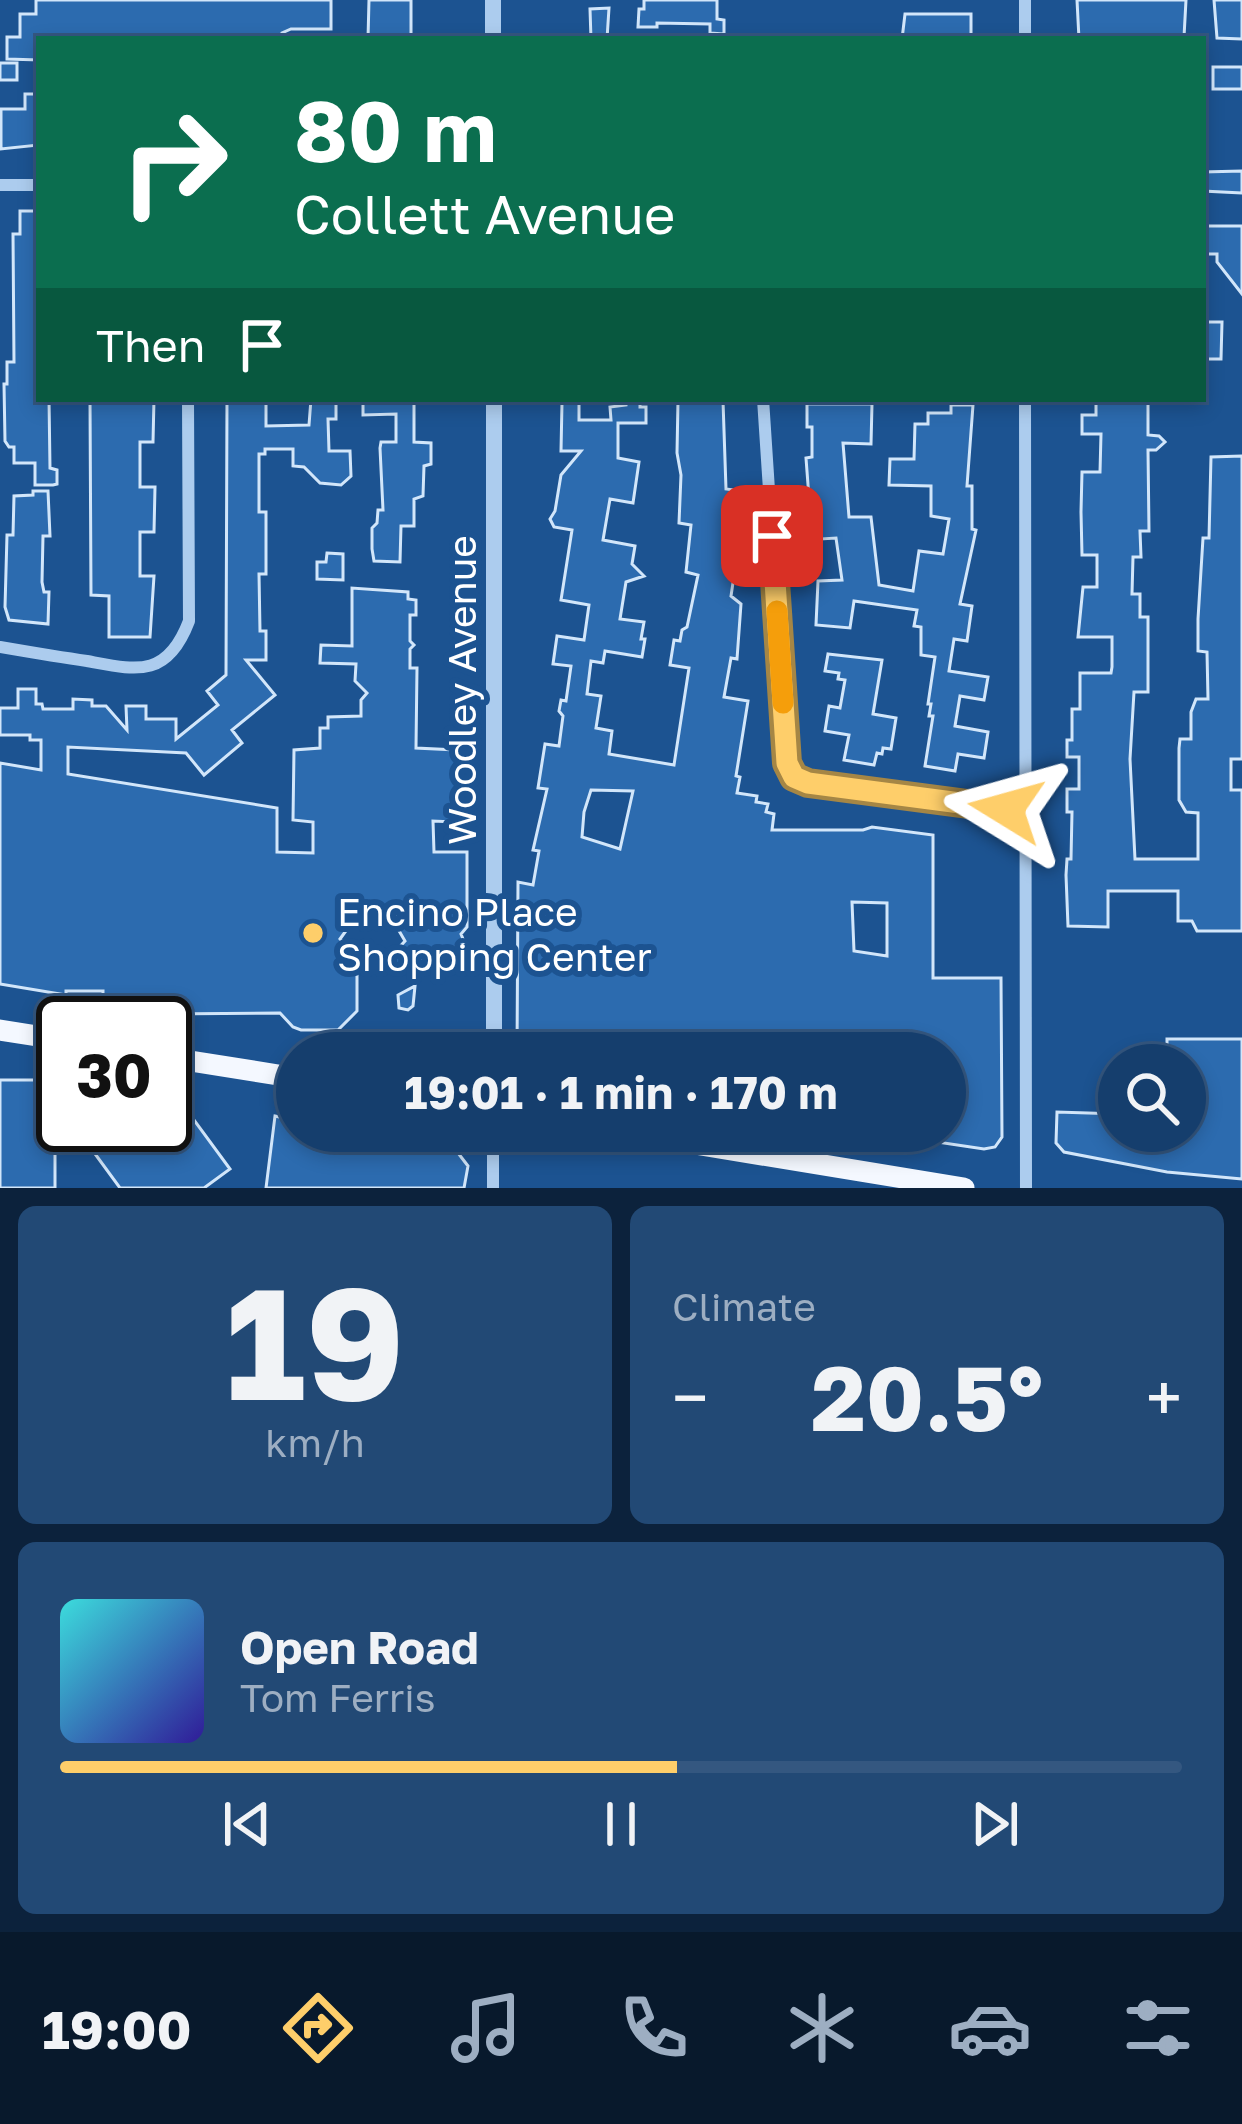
<!DOCTYPE html>
<html lang="en">
<head>
<meta charset="utf-8">
<style>
	:root { --surface:#153e6d; --page:#224975; --text:#f1f3f6; --muted:#9daec2; --line:#345780; --accent:#fece6a }
	body { margin:0; font-family:"Golos Text",sans-serif; background:var(--page); color:var(--text); height:100vh; display:flex; flex-direction:column; font-size:45px; white-space:nowrap }
	* { box-sizing:border-box; margin:0 }
	p { font-size:39px; color:var(--muted) }
	.icon { flex:none; width:66px; height:66px; fill:none; stroke:currentColor; stroke-width:2; stroke-linecap:round; stroke-linejoin:round }
	.map { position:relative; height:1188px; overflow:hidden }
	.sheet { display:flex; flex-direction:column; gap:18px; padding:18px; background:#0c223c; flex:1 }
	.sheet>* { flex:none }
	.top-card { position:absolute; left:36px; top:36px; width:1170px; height:366px; border-radius:0px; box-shadow:0 6px 18px #0003,0 0 0 3px var(--line); background:#0b6e4f; color:#fff; overflow:hidden }
	.buttons { position:absolute; left:1098px; top:1044px; display:grid; gap:24px }
	.buttons a { display:grid; place-items:center; width:108px; height:108px; border-radius:50%; background:var(--surface); box-shadow:0 6px 18px #0003,0 0 0 3px var(--line); font-size:60px }
	.speed { position:absolute; left:36px; top:996px; display:flex; gap:24px; font-size:60px; font-weight:700; text-align:center }
	.speed>* { display:grid; place-content:center; width:156px; height:156px; border-radius:50%; background:var(--surface); box-shadow:0 6px 18px #0003,0 0 0 3px var(--line); line-height:1 }
	.speed .limit { border:6px solid #111; border-radius:18px; background:#fff; color:#111 }
	.pin { position:absolute; display:grid; place-items:center; width:102px; height:102px; color:#fff; margin:-51px; border-radius:24px; box-shadow:0 6px 18px #0006 }
	.me { position:absolute; width:132px; margin:-66px; rotate:278deg; stroke-linejoin:round; filter:drop-shadow(0 0 9px #0008) }
	.turn { display:flex; align-items:center; gap:42px; height:252px; padding:0 60px; font-size:54px }
	.turn .icon { width:156px; height:156px; stroke-width:2.5 }
	.turn b { display:block; font-size:84px; line-height:102px }
	.then { display:flex; align-items:center; height:114px; padding:0 60px; background:#0003; gap:24px; font-size:45px }
	.big { font-size:90px; font-weight:700; line-height:1.1 }
	.sheet .widget { flex:1; display:flex; flex-direction:column; justify-content:center; gap:18px; min-width:0; padding:0 42px; border-radius:18px; background:var(--page) }
	.sheet .dial { align-items:center; gap:0 }
	.dial b { font-size:156px; line-height:1 }
	.song { display:flex; align-items:center; gap:36px }
	.cover { width:144px; height:144px; border-radius:18px; background:linear-gradient(135deg,hsl(180 70% 55%),hsl(250 70% 35%)) }
	.played { height:12px; border-radius:6px; background:linear-gradient(90deg,var(--accent) 55%,var(--line) 55%) }
	.keys { display:flex; justify-content:space-around; direction:ltr }
	.heat { display:flex; justify-content:space-between; align-items:center; font-size:66px; direction:ltr }
	.sheet .tiles { flex:1; display:grid; gap:18px; grid-template-columns:1fr 1fr }
	.widget:last-child { grid-column:span 2 }
	.trip { position:absolute; left:276px; top:1032px; width:690px; height:120px; border-radius:60px; background:var(--surface); box-shadow:0 6px 18px #0003,0 0 0 3px var(--line); font-weight:700; line-height:120px; text-align:center }
	.menu { display:flex; height:192px; justify-content:space-around; align-items:center; background:#08192c; color:var(--muted) }
	.menu .icon { width:84px; height:84px }
	.menu .on { color:var(--accent) }
	.menu b { font-size:54px; color:var(--text) }
	.map>svg:first-child { display:block }
	.building { fill:#2c6baf; stroke:#d2e6fa; stroke-width:3; fill-rule:evenodd }
	.lines { fill:none; stroke-linecap:round; stroke-linejoin:round }
	.minor { stroke:#acccee; stroke-width:12 }
	.tertiary { stroke:#acccee; stroke-width:16 }
	.primary { stroke:#f4f8ff; stroke-width:21 }
	.route-casing { stroke:#a58645; stroke-width:30 }
	.route { stroke:#fece6a; stroke-width:21 }
	.slow { stroke:#f59e0b; stroke-width:21 }
	.poi-dot { fill:#fece6a; stroke:#1c5391; stroke-width:4.5 }
	.labels { text-anchor:middle; dominant-baseline:central; stroke-width:12; stroke-linejoin:round; paint-order:stroke }
	.street-label { font-size:39px; fill:#fff; stroke:#1c5391 }
	.poi-label { font-size:39px; fill:#fff; stroke:#1c5391; text-anchor:start }
</style>
</head>
<body>
<div class="map">
<svg width="1242" height="1188" viewBox="0 0 1242 1188">
	<rect width="100%" height="100%" fill="#1c5391"/>
	<path class="building" d="M 36,0 L 331,0 L 331,29 L 291,29 L 282,33 L 282,39 L 168,39 L 168,35 L 112,35 L 112,39 L 98,39 L 98,35 L 55,35 L 55,39 L 39,39 L 39,60 L 7,59 L 7,37 L 20,37 L 20,14 L 36,14 Z
		M 411,0 L 411,39 L 368,39 L 369,0 Z
		M 644,0 L 717,0 L 717,19 L 724,20 L 724,34 L 710,33 L 710,24 L 657,23 L 657,27 L 638,27 L 639,9 L 644,9 Z
		M 1077,0 L 1186,0 L 1184,37 L 1079,39 Z
		M 1214,0 L 1242,0 L 1242,39 L 1217,38 Z
		M 609,8 L 607,39 L 591,39 L 590,9 Z
		M 905,14 L 971,14 L 971,33 L 967,39 L 902,39 Z
		M 0,63 L 17,63 L 17,80 L 0,80 Z
		M 1213,67 L 1242,67 L 1242,89 L 1213,89 Z
		M 25,94 L 39,94 L 39,145 L 1,149 L 1,109 L 25,109 Z
		M 1242,171 L 1242,193 L 1203,191 L 1203,172 Z
		M 20,211 L 39,211 L 39,399 L 49,399 L 50,468 L 57,470 L 57,484 L 53,485 L 35,485 L 35,463 L 14,463 L 14,447 L 9,447 L 5,441 L 4,384 L 7,384 L 7,362 L 14,362 L 13,234 L 20,234 Z
		M 1203,226 L 1242,226 L 1242,294 L 1217,262 L 1217,254 L 1203,254 Z
		M 1203,322 L 1222,322 L 1221,359 L 1203,359 Z
		M 90,399 L 154,399 L 153,442 L 140,442 L 140,487 L 155,487 L 154,532 L 140,532 L 140,576 L 154,576 L 150,637 L 109,637 L 109,596 L 91,595 Z
		M 227,399 L 266,399 L 266,426 L 309,425 L 311,399 L 336,399 L 336,419 L 328,419 L 329,451 L 350,451 L 351,476 L 341,485 L 320,483 L 304,467 L 293,466 L 293,449 L 265,449 L 265,454 L 259,454 L 259,512 L 266,512 L 266,574 L 259,574 L 260,631 L 266,631 L 266,660 L 246,660 L 275,695 L 232,730 L 242,743 L 204,775 L 186,753 L 68,747 L 68,774 L 277,808 L 277,852 L 313,853 L 313,822 L 293,820 L 294,750 L 320,748 L 320,728 L 328,728 L 328,717 L 361,716 L 361,700 L 367,693 L 355,681 L 356,664 L 320,663 L 321,645 L 352,646 L 352,588 L 408,592 L 408,599 L 416,600 L 416,615 L 410,615 L 410,641 L 414,645 L 410,649 L 410,668 L 417,668 L 416,748 L 456,750 L 456,762 L 459,762 L 454,822 L 433,821 L 434,852 L 467,852 L 467,927 L 461,934 L 465,944 L 387,969 L 391,971 L 357,971 L 357,1011 L 338,1030 L 301,1030 L 293,1027 L 280,1013 L 161,1014 L 161,1001 L 103,1001 L 103,991 L 66,991 L 66,995 L 0,984 L 0,763 L 41,770 L 41,740 L 30,740 L 30,735 L 0,735 L 0,708 L 18,708 L 18,689 L 36,689 L 36,704 L 42,704 L 43,709 L 73,709 L 73,699 L 92,700 L 92,706 L 106,706 L 127,730 L 126,706 L 146,706 L 146,719 L 176,719 L 176,739 L 218,705 L 207,691 L 226,675 ZM 346,901 L 373,913 L 398,903 L 398,929 L 405,941 L 381,967 L 357,957 L 340,939 L 348,928 Z
		M 363,399 L 414,401 L 414,442 L 431,443 L 431,464 L 424,466 L 423,496 L 414,499 L 414,526 L 401,526 L 400,562 L 374,561 L 372,549 L 372,528 L 377,523 L 378,510 L 383,510 L 380,448 L 381,442 L 396,442 L 396,414 L 363,415 Z
		M 626,399 L 640,399 L 640,407 L 646,407 L 646,423 L 618,423 L 618,458 L 639,462 L 633,503 L 610,499 L 603,540 L 635,546 L 632,564 L 644,576 L 626,582 L 620,619 L 644,622 L 641,639 L 645,639 L 642,657 L 605,651 L 603,663 L 591,661 L 587,694 L 601,696 L 596,728 L 612,731 L 609,754 L 674,765 L 689,668 L 670,665 L 674,640 L 680,641 L 682,630 L 687,627 L 698,575 L 686,572 L 691,525 L 679,523 L 681,475 L 677,453 L 678,401 L 723,401 L 726,489 L 734,490 L 726,547 L 727,555 L 737,556 L 731,596 L 741,604 L 737,659 L 731,658 L 724,697 L 748,701 L 736,776 L 740,777 L 737,793 L 757,796 L 756,802 L 768,804 L 766,812 L 774,814 L 772,830 L 863,830 L 872,827 L 933,835 L 933,978 L 1001,978 L 1002,1137 L 995,1147 L 984,1149 L 917,1139 L 917,1131 L 945,1131 L 945,1053 L 517,1053 L 518,882 L 533,885 L 539,851 L 533,850 L 547,789 L 538,788 L 545,744 L 559,746 L 563,716 L 559,711 L 561,700 L 566,701 L 571,666 L 553,664 L 557,636 L 584,640 L 589,605 L 561,600 L 572,530 L 554,527 L 550,519 L 555,511 L 561,475 L 581,451 L 561,451 L 562,403 L 579,403 L 579,420 L 611,420 L 610,407 L 626,405 ZM 591,790 L 633,791 L 620,849 L 582,837 L 584,812 ZM 852,902 L 887,903 L 887,956 L 854,951 Z
		M 1096,399 L 1148,399 L 1148,435 L 1159,436 L 1165,442 L 1156,450 L 1148,450 L 1149,531 L 1140,531 L 1141,557 L 1133,557 L 1132,594 L 1140,594 L 1140,617 L 1148,617 L 1148,692 L 1134,692 L 1130,759 L 1135,859 L 1198,859 L 1198,813 L 1186,812 L 1179,800 L 1179,748 L 1180,739 L 1191,739 L 1191,712 L 1196,699 L 1208,699 L 1207,652 L 1198,651 L 1198,619 L 1203,538 L 1209,538 L 1211,457 L 1242,456 L 1242,759 L 1231,759 L 1231,790 L 1242,790 L 1242,931 L 1197,931 L 1192,921 L 1178,921 L 1178,891 L 1108,891 L 1108,927 L 1068,926 L 1066,875 L 1067,859 L 1071,859 L 1072,812 L 1067,812 L 1067,789 L 1079,789 L 1079,757 L 1067,757 L 1067,740 L 1072,740 L 1072,709 L 1080,709 L 1080,673 L 1111,673 L 1112,667 L 1112,637 L 1078,637 L 1083,587 L 1097,587 L 1097,555 L 1082,555 L 1081,512 L 1082,472 L 1100,472 L 1101,434 L 1082,434 L 1082,415 L 1096,415 Z
		M 807,404 L 872,404 L 871,444 L 843,443 L 849,517 L 871,517 L 879,585 L 913,591 L 919,551 L 943,554 L 949,519 L 931,516 L 931,486 L 889,485 L 890,459 L 914,459 L 915,424 L 928,424 L 928,413 L 951,413 L 951,405 L 973,405 L 967,486 L 972,486 L 972,529 L 976,530 L 960,604 L 972,606 L 967,641 L 954,639 L 949,671 L 988,677 L 984,700 L 960,696 L 955,726 L 988,732 L 984,758 L 958,754 L 955,771 L 925,766 L 933,716 L 929,716 L 931,704 L 928,704 L 935,657 L 921,655 L 921,627 L 914,626 L 917,610 L 854,601 L 850,628 L 816,625 L 818,581 L 842,580 L 836,538 L 821,539 L 815,498 L 809,498 L 806,458 L 812,457 L 812,427 L 807,427 Z
		M 33,491 L 48,491 L 50,536 L 43,536 L 42,582 L 44,592 L 49,592 L 48,624 L 9,620 L 5,607 L 7,535 L 13,535 L 14,496 L 33,495 Z
		M 327,553 L 343,554 L 343,580 L 317,579 L 317,562 L 326,562 Z
		M 828,654 L 882,660 L 873,714 L 896,718 L 891,749 L 883,748 L 882,754 L 877,753 L 874,765 L 844,760 L 849,735 L 825,731 L 829,706 L 840,708 L 845,680 L 838,679 L 839,673 L 825,671 Z
		M 415,986 L 413,1006 L 408,1010 L 399,1008 L 398,995 Z
		M 1167,1039 L 1242,1039 L 1242,1179 L 1167,1172 L 1064,1152 L 1056,1143 L 1057,1112 L 1119,1114 L 1119,1131 L 1185,1131 L 1185,1065 L 1167,1065 Z
		M 0,1080 L 55,1080 L 55,1188 L 0,1188 Z
		M 165,1105 L 186,1109 L 230,1169 L 204,1188 L 120,1188 L 90,1147 L 121,1125 L 165,1125 Z
		M 275,1116 L 297,1121 L 297,1131 L 346,1131 L 447,1146 L 455,1149 L 468,1166 L 464,1188 L 266,1188 Z"/>
	<g class="lines">
		<path class="minor" d="M 1025,0 L 1025,39
			M 0,185 L 39,185
			M 763,399 L 787,763 L 794,777 L 809,783 L 1025,810
			M 1025,399 L 1026,1188
			M 0,647 C 29,652 58,657 87,661 C 136,670 167,679 189,621 L 188,399
			M 493,1131 L 493,1188"/>
		<path class="tertiary" d="M 493,0 L 493,39
			M 494,1053 L 494,399"/>
		<path class="primary" d="M 0,1030 L 63,1040
			M 165,1057 L 297,1078
			M 616,1131 L 964,1188"/>
	</g>
	<g class="lines">
		<defs>
			<path id="route" d="M 772,536 L 787,763 L 794,777 L 808,783 L 1006,809"/>
		</defs>
		<use href="#route" class="route-casing"/>
		<use href="#route" class="route"/>
		<path class="slow" d="M 777,611 L 783,703"/>
	</g>
	<circle class="poi-dot" cx="313" cy="933" r="12"/>
	<g class="labels">
		<g class="street-label">
			<text transform="translate(461 690) rotate(-90)">Woodley Avenue</text>
		</g>
		<g class="poi-label">
			<text x="337" y="911">Encino Place<tspan x="337" dy="45">Shopping Center</tspan></text>
		</g>
	</g>
</svg>
<div class="buttons">
<a><svg class="icon" aria-label="search" viewBox="0 0 24 24"><circle cx="10" cy="10" r="6"/><path d="M15 15l6 6"/></svg></a>
</div>
<div class="speed"><div class="limit">30</div></div>
<div class="pin" style="left:772px;top:536px;background:#d93025"><svg class="icon" aria-label="arrive" viewBox="0 0 24 24"><path d="M6 21V4h12l-3 4 3 4H6"/></svg></div>
<svg class="me" style="left:1006px;top:809px" viewBox="-20 -20 40 40"><path d="M0-17L14 15 0 8-14 15z" fill="#fece6a" stroke="#fff" stroke-width="4"/></svg>
<div class="trip">19:01 · 1 min · 170 m</div>
<div class="top-card">
<div class="turn"><svg class="icon" aria-label="right" viewBox="0 0 24 24"><path d="M7 20v-9h11M14 6l5 5-5 5"/></svg><div><b>80 m</b>Collett Avenue</div></div>
<div class="then">Then<svg class="icon" aria-label="arrive" viewBox="0 0 24 24"><path d="M6 21V4h12l-3 4 3 4H6"/></svg></div>
</div>
</div>
<section class="sheet">
<div class="tiles">
<div class="widget dial"><b>19</b><p>km/h</p></div>
<div class="widget"><p>Climate</p>
<div class="heat"><a>−</a><b class="big">20.5°</b><a>+</a></div>
</div>
<div class="widget">
<div class="song"><i class="cover"></i><div><b>Open Road</b><p>Tom Ferris</p></div></div>
<div class="played"></div>
<div class="keys"><svg class="icon" aria-label="previous" viewBox="0 0 24 24"><path d="M18 5L8 12l10 7zM5 5v14"/></svg><svg class="icon" aria-label="pause" viewBox="0 0 24 24"><path d="M8 5v14M16 5v14"/></svg><svg class="icon" aria-label="next" viewBox="0 0 24 24"><path d="M6 5l10 7-10 7zM19 5v14"/></svg></div>
</div>
</div>
</section>
<nav class="menu">
<b>19:00</b>
<svg class="icon on" aria-label="directions" viewBox="0 0 24 24"><path d="M12 3l9 9-9 9-9-9zM9 14v-3h6M13 9l2 2-2 2"/></svg>
<svg class="icon" aria-label="music" viewBox="0 0 24 24"><path d="M9 18V5l10-2v13"/><circle cx="6" cy="18" r="3"/><circle cx="16" cy="16" r="3"/></svg>
<svg class="icon" aria-label="phone" viewBox="0 0 24 24"><path d="M5 4h4l2 5-3 2q2 4 5 5l2-3 5 2v4C11 20 4 13 5 4z"/></svg>
<svg class="icon" aria-label="climate" viewBox="0 0 24 24"><path d="M12 3v18M4 7l16 10M4 17L20 7"/></svg>
<svg class="icon" aria-label="car" viewBox="0 0 24 24"><path d="M5 17H2v-5l4-1 3-4h7l3 4 3 1v5h-3M9 17h6M6 11h13"/><circle cx="7" cy="17" r="2"/><circle cx="17" cy="17" r="2"/></svg>
<svg class="icon" aria-label="filters" viewBox="0 0 24 24"><path d="M4 7h16M4 17h16"/><circle cx="9" cy="7" r="2"/><circle cx="15" cy="17" r="2"/></svg>
</nav>
</body>
</html>
